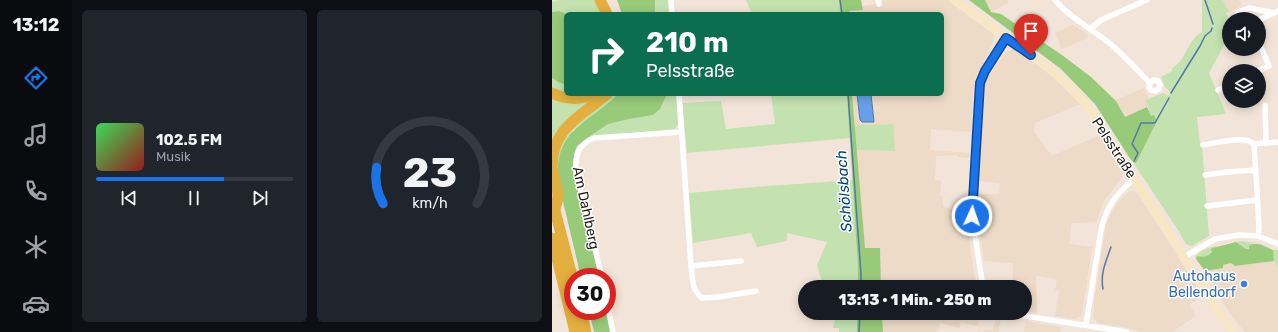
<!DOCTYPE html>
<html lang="de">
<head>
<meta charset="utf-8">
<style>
	:root { --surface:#171b24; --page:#20242c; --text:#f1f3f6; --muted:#9ea1a6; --line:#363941; --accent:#1a73e8 }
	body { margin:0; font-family:Rubik,sans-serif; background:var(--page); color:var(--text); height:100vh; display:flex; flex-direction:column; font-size:15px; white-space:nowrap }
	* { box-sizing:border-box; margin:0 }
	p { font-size:13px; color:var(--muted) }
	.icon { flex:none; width:22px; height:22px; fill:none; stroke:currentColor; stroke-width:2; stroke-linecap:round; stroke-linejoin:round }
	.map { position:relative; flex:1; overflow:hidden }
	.sheet { display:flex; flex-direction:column; gap:10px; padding:10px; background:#0d0f14; width:480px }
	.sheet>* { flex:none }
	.hud { position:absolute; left:12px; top:12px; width:380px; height:84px; border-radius:6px; box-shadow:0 2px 10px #0003; background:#0b6e4f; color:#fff; overflow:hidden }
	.controls { position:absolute; left:670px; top:12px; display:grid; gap:8px }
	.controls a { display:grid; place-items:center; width:44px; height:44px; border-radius:50%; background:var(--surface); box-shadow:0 2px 10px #0003; font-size:20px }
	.speed { position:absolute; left:12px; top:268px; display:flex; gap:8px; font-size:20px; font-weight:700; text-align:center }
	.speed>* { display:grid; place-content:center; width:52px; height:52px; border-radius:50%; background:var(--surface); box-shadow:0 2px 10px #0003; line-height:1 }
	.speed .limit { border:6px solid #d22; background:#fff; color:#111 }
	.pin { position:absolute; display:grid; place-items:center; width:34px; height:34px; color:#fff; margin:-41px -17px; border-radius:50% 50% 50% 0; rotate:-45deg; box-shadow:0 0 4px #0007 }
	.pin .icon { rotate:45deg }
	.me { position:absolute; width:44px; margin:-22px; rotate:3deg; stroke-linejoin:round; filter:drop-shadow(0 0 3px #0008) }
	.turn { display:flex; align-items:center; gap:14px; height:84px; padding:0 16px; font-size:18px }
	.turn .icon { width:52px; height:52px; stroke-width:2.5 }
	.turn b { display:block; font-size:28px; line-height:34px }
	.sheet .card { flex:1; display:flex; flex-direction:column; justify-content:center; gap:6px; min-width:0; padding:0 14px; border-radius:6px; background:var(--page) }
	.sheet .dial { align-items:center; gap:0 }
	.dial svg { height:104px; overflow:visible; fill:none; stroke:var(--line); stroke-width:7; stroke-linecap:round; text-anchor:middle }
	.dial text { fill:var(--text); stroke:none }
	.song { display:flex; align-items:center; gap:12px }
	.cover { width:48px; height:48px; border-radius:6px; background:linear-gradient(135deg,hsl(130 70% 55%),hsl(0 70% 35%)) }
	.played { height:4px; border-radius:2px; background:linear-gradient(90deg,var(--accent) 65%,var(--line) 65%) }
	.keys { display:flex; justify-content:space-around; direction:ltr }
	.sheet .tiles { flex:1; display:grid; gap:10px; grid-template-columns:repeat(2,1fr) }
	.trip { position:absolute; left:246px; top:280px; width:234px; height:40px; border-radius:20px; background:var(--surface); box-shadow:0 2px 10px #0003; font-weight:800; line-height:40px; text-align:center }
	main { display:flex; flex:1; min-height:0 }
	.tabs { display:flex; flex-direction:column; width:72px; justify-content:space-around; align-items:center; background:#090b0e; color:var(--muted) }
	.tabs .icon { width:28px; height:28px }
	.tabs .selected { color:var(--accent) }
	.tabs b { font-size:18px; color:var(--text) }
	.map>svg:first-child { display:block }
	.built { fill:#eddac7 }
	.green { fill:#c3e2b0 }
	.forest { fill:#98cb79 }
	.water { fill:#66a1e8; stroke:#5179a9 }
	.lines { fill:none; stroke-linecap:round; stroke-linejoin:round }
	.stream { stroke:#5179a9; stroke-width:1.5 }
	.street { stroke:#fff; stroke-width:5.5 }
	.secondary { stroke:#f7e7c5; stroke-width:8 }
	.highway { stroke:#e3b03f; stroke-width:11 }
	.route-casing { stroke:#114b97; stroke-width:10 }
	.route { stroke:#1a73e8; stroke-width:7 }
	.shop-dot { fill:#3f7fe0; stroke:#fff; stroke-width:1.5 }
	.labels { text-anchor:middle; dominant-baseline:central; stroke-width:3; stroke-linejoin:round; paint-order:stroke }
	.street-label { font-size:14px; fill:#201c17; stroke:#fff }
	.shop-label { font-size:14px; fill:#366cbe; stroke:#fff; text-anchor:end }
	.water-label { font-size:15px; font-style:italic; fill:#004180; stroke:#fff }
</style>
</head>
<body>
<main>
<nav class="tabs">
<b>13:12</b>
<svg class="icon selected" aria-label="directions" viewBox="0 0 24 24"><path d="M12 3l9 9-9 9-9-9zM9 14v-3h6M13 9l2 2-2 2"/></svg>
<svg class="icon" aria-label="music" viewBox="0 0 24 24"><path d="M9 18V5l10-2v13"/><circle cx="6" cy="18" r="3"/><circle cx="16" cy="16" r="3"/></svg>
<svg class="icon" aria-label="phone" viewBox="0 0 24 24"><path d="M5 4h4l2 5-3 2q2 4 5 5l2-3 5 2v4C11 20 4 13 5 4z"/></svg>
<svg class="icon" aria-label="climate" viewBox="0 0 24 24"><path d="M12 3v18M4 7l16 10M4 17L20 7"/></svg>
<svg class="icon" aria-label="car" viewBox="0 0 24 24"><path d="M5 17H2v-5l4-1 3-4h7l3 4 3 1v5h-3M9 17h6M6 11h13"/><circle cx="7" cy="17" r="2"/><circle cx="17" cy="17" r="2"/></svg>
</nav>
<section class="sheet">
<div class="tiles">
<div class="card">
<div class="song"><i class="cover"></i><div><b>102.5 FM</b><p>Musik</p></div></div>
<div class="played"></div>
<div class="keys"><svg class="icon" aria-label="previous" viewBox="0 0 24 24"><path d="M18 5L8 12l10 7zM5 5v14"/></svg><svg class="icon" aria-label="pause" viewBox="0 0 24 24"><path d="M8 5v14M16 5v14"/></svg><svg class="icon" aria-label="next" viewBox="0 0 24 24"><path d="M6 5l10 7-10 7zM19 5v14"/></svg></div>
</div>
<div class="card dial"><svg viewBox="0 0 100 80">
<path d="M14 69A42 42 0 1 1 86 69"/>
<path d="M14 69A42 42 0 0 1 9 41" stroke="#1a73e8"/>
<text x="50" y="56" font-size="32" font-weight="700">23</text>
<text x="50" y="72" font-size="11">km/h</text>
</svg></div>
</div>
</section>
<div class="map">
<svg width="726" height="332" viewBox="0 0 726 332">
	<rect width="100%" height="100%" fill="#f2e4d8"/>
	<path class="built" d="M 330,0 L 395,0 L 441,34 L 442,39 L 441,43 L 422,81 L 419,132 L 379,129 L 378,150 L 417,153 L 417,158 L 405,157 L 405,155 L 384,156 L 383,180 L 389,181 L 388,196 L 391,196 L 391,206 L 395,208 L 409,209 L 415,207 L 417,238 L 424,287 L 329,287 L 328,248 L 313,248 L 304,150 L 343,151 L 339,124 L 302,125 L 300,94 L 390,94 L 390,14 L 297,14 L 297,11 L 311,10 L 310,6 L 330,3 Z
		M 433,0 L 455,0 L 457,3 L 438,12 Z
		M 671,0 L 687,0 L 690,5 L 677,12 Z
		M 521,25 L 536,35 L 535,38 L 510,49 L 503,33 Z
		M 462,49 L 500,76 L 528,104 L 483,123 L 482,132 L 500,156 L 550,134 L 571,171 L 571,176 L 552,201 L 544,222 L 519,223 L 517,244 L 540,247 L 530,315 L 523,319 L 503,316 L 507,291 L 503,290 L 505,279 L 484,276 L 485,313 L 473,311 L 473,287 L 461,286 L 461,264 L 459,263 L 432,261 L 426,214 L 427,194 L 447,194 L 448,183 L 427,181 L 433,85 L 436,77 L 453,53 L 456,51 Z
		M 592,88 L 597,99 L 594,100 L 596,105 L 595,107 L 573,117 L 564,100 Z
		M 578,191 L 583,192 L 586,194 L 651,296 L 637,305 L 644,316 L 620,332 L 589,332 L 581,329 L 546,323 L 541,317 L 544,288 L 554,224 L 564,205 L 573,195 Z
		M 722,261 L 726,267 L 726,332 L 693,332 L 679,315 L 663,291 L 653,271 L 671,268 L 670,265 L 680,263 L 680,265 L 683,266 Z
		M 330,313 L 428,313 L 426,326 L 409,322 L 407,328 L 388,323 L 385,332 L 331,332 Z
		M 444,316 L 449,317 L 447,332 L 425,332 L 426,330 L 431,332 L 432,330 L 441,330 Z
		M 474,321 L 509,327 L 508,332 L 472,332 Z"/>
	<path class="green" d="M 7,0 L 43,0 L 52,14 L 15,14 L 7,11 L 0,12 L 0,2 Z
		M 103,0 L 116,0 L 117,14 L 103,14 Z
		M 194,0 L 287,0 L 288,14 L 200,14 Z
		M 650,0 L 671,0 L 677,12 L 674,13 L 677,19 L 677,42 L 672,45 L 657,73 L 674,114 L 645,117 L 648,145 L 650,146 L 657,236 L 640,246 C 633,246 631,239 628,233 L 581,162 L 584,162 L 605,121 L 599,117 L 594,100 L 611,93 L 616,96 L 618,92 L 613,87 L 609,77 L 620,71 L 620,68 C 635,60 635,40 650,32 Z
		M 0,78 L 6,82 L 14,85 L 14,94 L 36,94 C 25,98 13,97 2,92 L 0,91 Z
		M 58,94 L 66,94 L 56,104 L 21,130 L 5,168 L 6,146 L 8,139 Z
		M 115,94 L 124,94 L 126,124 L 123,129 L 39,137 L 34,139 L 56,124 L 108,109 Z
		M 219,94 L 295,94 L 298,138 L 135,153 L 130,103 L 169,101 L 174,129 L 223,124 Z
		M 45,96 L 0,148 L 0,97 Z
		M 341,124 L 343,151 L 304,150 L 302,125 Z
		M 301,180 L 306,267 L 306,287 L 279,287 L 278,281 L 270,282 L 265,265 L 275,242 L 235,233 L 235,241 L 205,247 L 199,233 L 141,243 L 137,193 L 216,186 Z
		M 689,241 L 704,243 L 701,243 L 696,250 L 684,242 Z
		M 676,244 L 665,246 L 654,257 L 646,256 L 644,259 L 643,258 C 649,247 665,246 676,244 Z
		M 721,250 L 726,250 L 726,267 L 722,261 Z
		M 295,313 L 305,313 L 305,332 L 287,332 L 287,328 L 281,328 L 283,318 L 298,319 Z"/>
	<path class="forest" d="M 65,0 L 103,0 L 103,14 L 70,14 Z
		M 287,0 L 309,0 L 311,10 L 297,11 L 297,14 L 288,14 Z
		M 417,0 L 433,0 L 439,12 L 449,14 L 510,55 L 539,77 L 564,101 L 573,117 L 595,107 L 599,116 L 602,115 L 605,121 L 584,163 L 581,162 L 577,157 L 543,104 L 509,69 Z
		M 7,11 L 15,14 L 14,85 L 6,82 L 0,78 L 0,12 Z
		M 66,94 L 115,94 L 108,109 L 101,115 L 77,119 L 56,124 L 34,139 L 25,146 L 22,154 L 21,167 L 47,277 L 29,277 L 6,181 C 2,129 35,125 66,94 Z
		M 295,94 L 300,94 L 313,248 L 328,248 L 329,287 L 306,287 L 306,267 Z
		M 684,242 L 694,249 L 697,249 L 697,246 C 705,240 713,247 721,250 L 722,261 L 683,266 L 679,263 L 671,265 L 671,268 L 653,271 L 644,259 L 645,256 C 652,257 655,257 660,252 L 659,249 L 661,248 Z
		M 37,311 L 54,311 L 58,332 L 42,332 Z
		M 305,313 L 330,313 L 331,332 L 305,332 Z"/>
	<path class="water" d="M 305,94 L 319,94 L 322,122 L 310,122 L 308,120 Z"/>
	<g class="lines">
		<path class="stream" d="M 288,0 L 290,14
			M 653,0 L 661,24
			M 619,93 L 648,46 L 653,36 L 659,31 L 660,28
			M 296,94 L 309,274 L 309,287
			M 582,161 L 586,153 L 580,144 L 589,123 L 603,123 L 617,98
			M 551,289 C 548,274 554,261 559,247
			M 307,332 L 308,313"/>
		<path class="street" d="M 119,0 L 120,14
			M 326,0 L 327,4
			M 503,0 C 517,17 538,28 556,42 C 571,54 584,69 598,83 L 597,87 L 599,90 L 603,91 L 607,89 L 608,85 L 606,81 L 601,80 L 598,83
			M 683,19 L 686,12 L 697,8 L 722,13
			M 707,20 L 726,11
			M 538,29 L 549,20 L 595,0
			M 705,71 L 717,66 L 707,42
			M 666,90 L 677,85
			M 127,94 L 139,266 L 189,261
			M 713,105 L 714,143
			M 651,145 C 665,143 679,138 693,140 C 696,140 699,142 702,144
			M 653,175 L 675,172 L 704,170
			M 655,206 L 705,200
			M 706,236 L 707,228 L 705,191 L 702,144 L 726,142
			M 632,257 L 663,239 L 687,235 L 706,236 L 726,244
			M 139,266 C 141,279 139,289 150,298 L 167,297 L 204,291
			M 50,277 L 24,172 C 23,156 26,144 42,138 L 130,132
			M 431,287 L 420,216 L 428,83 L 433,71 L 454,38
			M 55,302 L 61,332
			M 455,313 L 575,332
			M 534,325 L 549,230 C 554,207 564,194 582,179"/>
		<path class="secondary" d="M 402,0 L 491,64 L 514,83 L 531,101 L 553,132 L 626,248 L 669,316 L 682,332"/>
		<path class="highway" d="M 48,0 L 55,14
			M 0,93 C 14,100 28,100 41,94
			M 1,203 L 21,280
			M 3,209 C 4,205 6,201 6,197 C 6,187 1,177 0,167 C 0,127 30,116 55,94
			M 0,238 L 23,332
			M 29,311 L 34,332"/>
	</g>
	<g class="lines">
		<defs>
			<path id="route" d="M 420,216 L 428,83 L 433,71 L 454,38 L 479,55"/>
		</defs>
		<use href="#route" class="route-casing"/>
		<use href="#route" class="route"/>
	</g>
	<circle class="shop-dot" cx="692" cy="284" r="4"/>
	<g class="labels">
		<g class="street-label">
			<text transform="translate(562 148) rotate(57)">Pelsstraße</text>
			<text transform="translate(34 208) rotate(78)">Am Dahlberg</text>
		</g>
		<g class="shop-label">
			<text x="684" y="276">Autohaus<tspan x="684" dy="16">Bellendorf</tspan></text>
		</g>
		<g class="water-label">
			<text transform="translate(292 191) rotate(-94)">Schölsbach</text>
		</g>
	</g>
</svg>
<div class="controls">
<a><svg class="icon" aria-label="sound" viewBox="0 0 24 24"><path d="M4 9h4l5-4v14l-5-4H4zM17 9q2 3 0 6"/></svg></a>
<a><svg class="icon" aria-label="layers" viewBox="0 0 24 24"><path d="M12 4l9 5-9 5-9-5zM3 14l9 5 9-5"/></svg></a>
</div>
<div class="speed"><div class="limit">30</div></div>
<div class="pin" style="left:479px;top:55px;background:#d93025"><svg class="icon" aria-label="arrive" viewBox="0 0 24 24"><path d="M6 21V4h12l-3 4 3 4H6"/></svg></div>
<svg class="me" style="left:420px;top:216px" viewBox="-20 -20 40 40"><circle r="17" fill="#1a73e8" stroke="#fff" stroke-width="3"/><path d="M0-11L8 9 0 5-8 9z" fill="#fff"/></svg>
<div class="trip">13:13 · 1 Min. · 250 m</div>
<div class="hud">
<div class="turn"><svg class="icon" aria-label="right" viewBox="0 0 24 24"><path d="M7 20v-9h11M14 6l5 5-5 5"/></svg><div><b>210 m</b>Pelsstraße</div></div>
</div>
</div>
</main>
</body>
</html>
